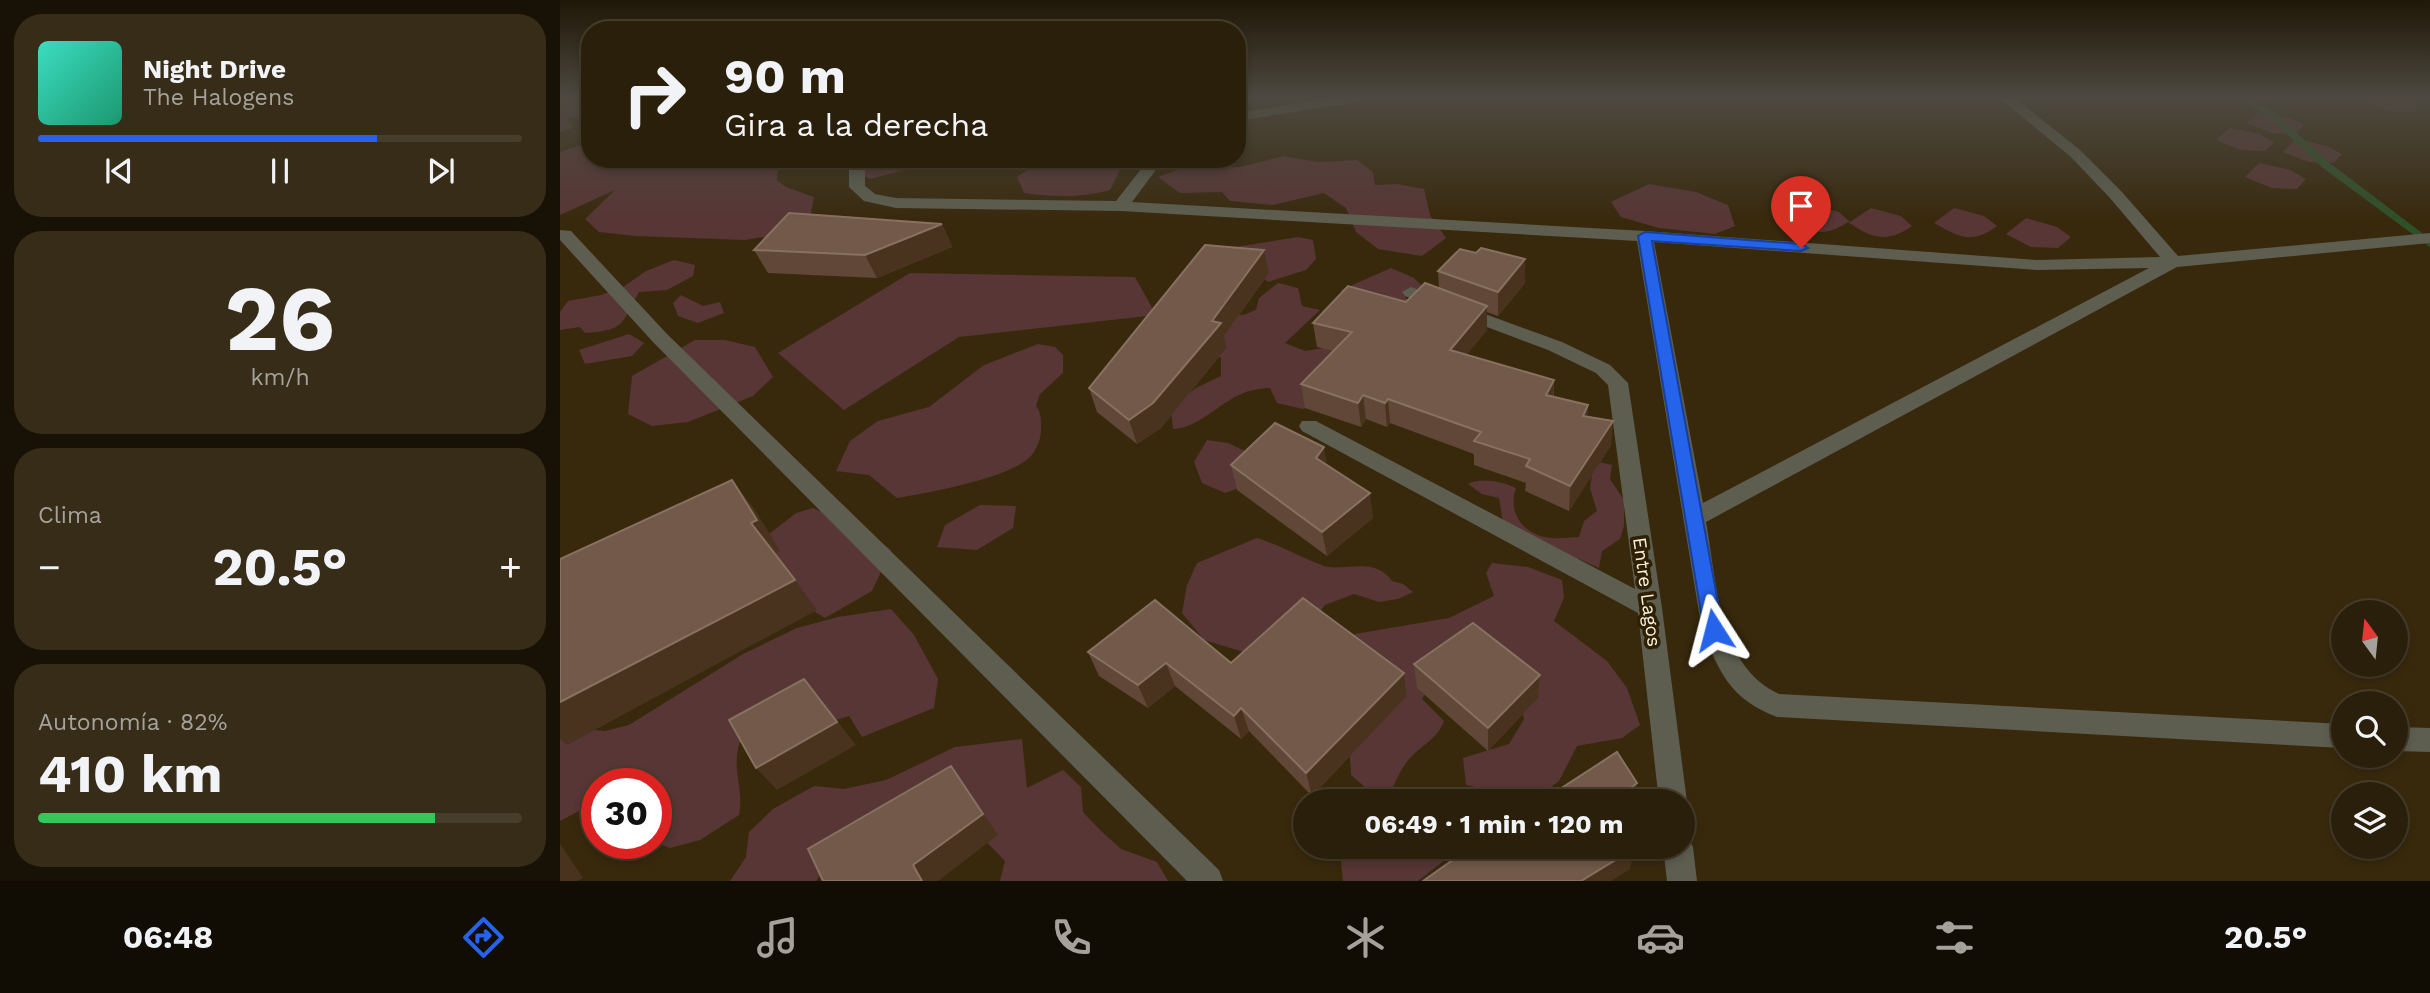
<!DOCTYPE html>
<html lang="es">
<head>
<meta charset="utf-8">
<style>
	:root { --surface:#2a1f0a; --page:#362c18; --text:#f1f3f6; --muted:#a5a29c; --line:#463d2b; --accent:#2563eb }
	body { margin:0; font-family:"Work Sans",sans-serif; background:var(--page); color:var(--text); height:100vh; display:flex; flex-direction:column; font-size:26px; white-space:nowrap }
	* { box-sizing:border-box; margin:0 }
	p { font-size:23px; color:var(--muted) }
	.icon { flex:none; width:38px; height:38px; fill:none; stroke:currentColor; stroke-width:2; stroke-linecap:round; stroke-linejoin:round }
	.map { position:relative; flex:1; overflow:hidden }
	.details { display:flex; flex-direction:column; gap:14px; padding:14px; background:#171106; width:560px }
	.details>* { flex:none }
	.top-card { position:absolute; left:21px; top:21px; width:665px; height:147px; border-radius:28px; box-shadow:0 4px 10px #0003,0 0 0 2px var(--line); background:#2a1f0a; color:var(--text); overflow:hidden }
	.needle { width:46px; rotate:345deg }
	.fabs { position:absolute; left:1771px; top:600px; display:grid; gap:14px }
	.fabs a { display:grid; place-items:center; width:77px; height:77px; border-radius:50%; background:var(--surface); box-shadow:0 4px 10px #0003,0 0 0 2px var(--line); font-size:35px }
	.speed { position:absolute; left:21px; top:768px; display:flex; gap:14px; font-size:35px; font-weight:700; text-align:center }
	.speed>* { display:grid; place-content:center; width:91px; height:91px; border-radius:50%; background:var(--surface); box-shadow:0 4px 10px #0003,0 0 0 2px var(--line); line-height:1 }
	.speed .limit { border:10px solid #d22; background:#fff; color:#111 }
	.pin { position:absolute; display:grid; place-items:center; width:60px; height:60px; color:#fff; margin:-72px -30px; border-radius:50% 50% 50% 0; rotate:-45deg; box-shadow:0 0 7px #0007 }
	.pin .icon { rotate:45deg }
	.me { position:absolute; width:77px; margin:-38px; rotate:351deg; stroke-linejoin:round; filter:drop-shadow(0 0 5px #0008) }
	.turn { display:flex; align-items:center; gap:24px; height:147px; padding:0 28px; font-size:32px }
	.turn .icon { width:91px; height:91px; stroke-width:2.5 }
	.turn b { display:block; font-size:49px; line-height:60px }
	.big { font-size:52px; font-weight:700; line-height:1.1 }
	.details .widget { flex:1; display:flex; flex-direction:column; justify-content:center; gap:10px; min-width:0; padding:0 24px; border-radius:28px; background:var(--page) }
	.details .dial { align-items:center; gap:0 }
	.dial b { font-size:91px; line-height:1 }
	.song { display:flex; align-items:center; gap:21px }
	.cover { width:84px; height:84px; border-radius:10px; background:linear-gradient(135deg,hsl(170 70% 55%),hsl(160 70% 35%)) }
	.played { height:7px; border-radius:4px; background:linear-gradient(90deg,var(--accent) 70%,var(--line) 70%) }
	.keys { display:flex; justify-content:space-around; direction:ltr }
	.heat { display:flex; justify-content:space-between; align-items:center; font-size:38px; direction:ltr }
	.charge { height:10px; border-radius:5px; background:linear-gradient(90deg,#34c759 82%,var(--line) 0) }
	.trip { position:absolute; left:733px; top:789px; width:402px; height:70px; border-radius:35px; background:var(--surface); box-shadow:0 4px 10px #0003,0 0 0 2px var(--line); font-weight:700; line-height:70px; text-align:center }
	.dock { display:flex; height:112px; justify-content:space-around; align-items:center; background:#110c04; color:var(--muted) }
	.dock .icon { width:49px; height:49px }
	.dock .current { color:var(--accent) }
	.dock b { font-size:32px; color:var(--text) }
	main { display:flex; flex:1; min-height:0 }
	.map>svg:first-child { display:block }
	.green { fill:#573635 }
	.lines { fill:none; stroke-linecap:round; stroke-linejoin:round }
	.stream { fill:#2f5029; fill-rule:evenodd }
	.minor { fill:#5d5e50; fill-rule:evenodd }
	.wall { fill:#614737 }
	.shaded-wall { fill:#4a331e }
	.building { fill:#725949; stroke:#877161; stroke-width:2 }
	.route { fill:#2563eb; stroke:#184099; stroke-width:2 }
	.labels { text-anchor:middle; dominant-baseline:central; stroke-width:7; stroke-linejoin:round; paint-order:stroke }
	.street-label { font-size:19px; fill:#faf0e0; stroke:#2e2003 }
</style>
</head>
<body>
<main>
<section class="details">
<div class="widget">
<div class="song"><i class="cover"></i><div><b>Night Drive</b><p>The Halogens</p></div></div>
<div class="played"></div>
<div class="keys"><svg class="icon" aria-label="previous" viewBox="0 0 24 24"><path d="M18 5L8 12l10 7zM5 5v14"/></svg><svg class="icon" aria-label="pause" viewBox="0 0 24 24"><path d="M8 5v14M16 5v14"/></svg><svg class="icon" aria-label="next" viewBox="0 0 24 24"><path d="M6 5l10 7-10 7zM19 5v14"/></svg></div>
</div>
<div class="widget dial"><b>26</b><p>km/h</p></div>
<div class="widget"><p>Clima</p>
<div class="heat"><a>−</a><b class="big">20.5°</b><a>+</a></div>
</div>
<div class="widget"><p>Autonomía · 82%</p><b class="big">410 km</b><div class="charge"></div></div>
</section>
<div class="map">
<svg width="1870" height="881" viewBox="0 0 1870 881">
	<rect width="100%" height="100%" fill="#38290d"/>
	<path class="green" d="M 0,98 L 30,98 L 30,114 L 6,119 L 12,128 L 0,132 Z
		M 1809,98 L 1846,98 L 1860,104 L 1853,112 L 1830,111 L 1804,102 Z
		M 1700,111 L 1729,118 L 1744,125 L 1735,134 L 1712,133 L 1687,123 Z
		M 1670,128 L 1699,134 L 1714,142 L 1705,151 L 1681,150 L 1656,140 Z
		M 1736,139 L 1767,146 L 1782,154 L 1774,163 L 1749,162 L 1723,152 Z
		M 30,142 L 30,159 L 193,159 L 218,167 L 217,180 L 226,187 L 254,197 L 250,218 L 227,233 L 185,240 L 75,236 L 39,232 L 25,219 L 55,190 L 0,215 L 0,152 Z
		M 723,156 L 758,162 L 797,160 L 813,172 L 815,185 L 837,184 L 864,189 L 870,215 L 886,238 L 862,256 L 818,249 L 796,232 L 786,208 L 764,193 L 713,205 L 670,201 L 662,192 L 620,193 L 598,177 L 626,167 L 681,167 Z
		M 275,159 L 390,159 L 310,179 Z
		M 483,159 L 545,159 L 560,170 L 550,190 C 520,198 494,197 464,193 L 457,177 Z
		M 1699,163 L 1730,170 L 1746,179 L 1737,189 L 1712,188 L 1685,177 Z
		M 1089,184 L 1136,192 L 1168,205 L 1175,226 L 1155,234 L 1099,228 L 1061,217 L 1051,202 Z
		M 1250,204 L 1279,212 L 1290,222 L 1311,208 L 1341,216 L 1352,226 C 1328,243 1312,239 1288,222 C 1264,238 1251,233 1227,219 Z
		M 1394,208 L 1424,216 L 1437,226 C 1412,245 1399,237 1374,223 Z
		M 1466,218 L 1497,227 L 1511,237 L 1498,248 L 1471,247 L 1446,234 Z
		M 738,237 L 753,240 L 756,259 L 746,270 L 708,282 L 669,248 Z
		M 114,260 L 135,265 L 133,276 L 107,290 L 79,292 C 61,324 66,330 25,333 L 20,327 L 0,330 L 0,312 L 8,301 L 41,295 L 63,287 L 86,271 Z
		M 831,268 L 854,278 L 862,286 L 845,298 L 859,304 L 789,298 L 781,290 Z
		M 350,273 L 575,277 L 596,315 L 399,337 L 284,410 L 218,353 Z
		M 718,283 L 738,288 L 742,306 L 760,310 L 725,343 L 745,351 L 809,341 L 767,398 L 743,409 L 717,403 L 710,388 C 665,388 649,427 613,429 L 611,409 L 636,388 L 661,376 L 661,357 L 635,359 L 651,316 L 683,315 L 696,310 L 699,298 Z
		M 121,295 L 143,306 L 160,302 L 164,313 L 138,323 L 118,316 L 113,303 Z
		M 69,334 L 84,343 L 72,356 L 25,364 L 19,350 Z
		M 135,340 L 165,340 L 195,347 L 213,377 L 193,396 L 128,422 L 92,426 L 68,414 L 72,376 Z
		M 478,344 L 495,347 L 503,355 L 503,373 L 480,394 L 476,406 C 481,413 481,418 481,426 C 482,436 478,448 471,456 C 451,478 367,493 337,498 L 309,475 L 276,471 L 290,441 L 318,421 L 369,407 L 424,365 Z
		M 647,440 L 668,443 L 693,455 L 695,482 L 665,493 L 642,483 L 634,462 Z
		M 1034,461 L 1052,465 L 1050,479 L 1064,500 L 1064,526 L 1060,539 L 1042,551 L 1039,568 L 1019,559 L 946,540 L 939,498 L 922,494 L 908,484 C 923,477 942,482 956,488 C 947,513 964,536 991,538 C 1000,539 1010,537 1019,537 L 1024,521 L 1037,511 L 1030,488 Z
		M 420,505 L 456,506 L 453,528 L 417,550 L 377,547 L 385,525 Z
		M 253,508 L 308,532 L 331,550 L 312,591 L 265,618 L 244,605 L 204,538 L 236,513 Z
		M 697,538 C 720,545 741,558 764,566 C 787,572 814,556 832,581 L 843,584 L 853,592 L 838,599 L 819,602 L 794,594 L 765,605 L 752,621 L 700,657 L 644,640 L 622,613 L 627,585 L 637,563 Z
		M 932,563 L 968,567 L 1002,580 L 1004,598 L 994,621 L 1047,661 L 1067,688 L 1080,725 L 1062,738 L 1017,746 L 999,781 L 973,800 L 906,785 L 903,758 L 949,744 L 964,719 L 959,699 L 870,686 L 862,699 L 884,721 C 877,741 858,746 846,763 C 840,771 836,781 832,789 L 814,795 L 791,775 L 789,739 L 778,659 L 795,634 L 889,618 L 934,596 L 926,573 Z
		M 331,609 L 354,635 L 378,679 L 374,708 L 302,737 L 289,716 L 255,726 L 189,724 C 186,732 179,741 178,749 C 173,772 184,791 179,815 L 140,840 L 110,848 L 102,845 L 99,810 L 96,810 L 96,784 L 37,784 L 37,806 L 32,804 L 0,821 L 0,702 L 10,728 L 45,731 L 69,725 L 183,654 L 237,628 L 278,617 Z
		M 462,739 L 467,788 L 503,770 L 521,787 L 523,812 L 539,829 L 561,849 L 597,862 L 608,881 L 440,881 L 445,861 L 419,834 L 270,860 L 256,881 L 170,881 L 186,857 L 189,832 L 213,809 L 254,786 L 284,789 L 326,780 L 395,747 Z
		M 784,847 L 891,847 L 890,856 L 858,881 L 783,881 L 780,852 Z"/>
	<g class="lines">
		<path class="stream" d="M 1680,98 L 1691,98 L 1716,114 L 1771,164 L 1870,239 L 1870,247 L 1763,168 L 1710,118 Z"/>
		<path class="minor" d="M 772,98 L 804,98 L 797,102 L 677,121 L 677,113 Z
			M 1439,98 L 1455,98 L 1520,150 L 1562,192 L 1618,256 L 1870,233 L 1870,243 L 1617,267 L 1146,522 C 1157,581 1157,665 1219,694 L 1783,724 L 1783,748 L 1217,717 C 1170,699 1160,673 1142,630 L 1077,241 L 561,211 L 336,208 L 304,201 L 289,187 L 289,165 L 293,159 L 308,159 L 305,165 L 305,186 L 315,194 L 336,198 L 556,201 L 589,159 L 604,159 L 572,202 L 1085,231 L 1477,260 L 1600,257 L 1550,198 L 1510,156 ZM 1094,242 L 1477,270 L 1589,268 L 1143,503 Z
			M 0,230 L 11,231 L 107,334 L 659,870 L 663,881 L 627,881 L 93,342 L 0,240 Z
			M 851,287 L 1002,342 L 1050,365 L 1068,383 L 1102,608 L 1127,802 L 1124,811 L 1124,802 L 1099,802 L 1078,613 L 742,431 L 739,426 L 742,421 L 756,421 L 1075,589 L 1048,385 L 1036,373 L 988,350 L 845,296 L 842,292 Z
			M 1836,727 L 1870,728 L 1870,752 L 1836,751 Z
			M 1124,835 L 1128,837 L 1133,847 L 1137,881 L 1107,881 L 1103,847 L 1124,847 Z"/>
	</g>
	<path class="wall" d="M 382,224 L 392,247 L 317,278 L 208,273 L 194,250 Z
		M 878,271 L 965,283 L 938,316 L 927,312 L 927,330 L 906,355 L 994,380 L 994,397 L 1028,405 L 1027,417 L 1051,445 L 1009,511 L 965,491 L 966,483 L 914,465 L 914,454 L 830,423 L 827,427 L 806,419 L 801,427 L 745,408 L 741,384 L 774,351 L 757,347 L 753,323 L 846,302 L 879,288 Z
		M 709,273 L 664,336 L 667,347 L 601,428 L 577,444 L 537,412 L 529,388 Z
		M 671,465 L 767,465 L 813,518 L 767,556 L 677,490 Z
		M 528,652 L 671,663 L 844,673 L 847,696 L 752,796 L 689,731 L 681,739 L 615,686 L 588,708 L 539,676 Z
		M 854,664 L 978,698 L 928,751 L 857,688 Z"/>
	<path class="shaded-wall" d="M 382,224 L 392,247 L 317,278 L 305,255 Z
		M 704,250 L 709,273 L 664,336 L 667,347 L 601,428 L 577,444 L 569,420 L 652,321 Z
		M 965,259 L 965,283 L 938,316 L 938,292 Z
		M 927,306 L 927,330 L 891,375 L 890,350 Z
		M 994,380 L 993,405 L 986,395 Z
		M 803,395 L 806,419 L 801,427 L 798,403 Z
		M 828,399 L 830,423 L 827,427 L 825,403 Z
		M 1028,405 L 1026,430 L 1023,416 Z
		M 1053,421 L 1051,445 L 1009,511 L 1010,486 Z
		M 764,447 L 768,472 L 756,458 Z
		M 172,480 L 195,510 L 220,551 L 214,554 L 191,523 Z
		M 810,493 L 813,518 L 767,556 L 762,532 Z
		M 235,580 L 257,610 L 7,745 L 0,739 L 0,702 Z
		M 606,663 L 615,686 L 588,708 L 578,685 Z
		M 844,673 L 847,696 L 752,796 L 746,773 Z
		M 980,675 L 978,698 L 928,751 L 928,728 Z
		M 244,679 L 296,745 L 217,790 L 196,768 Z
		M 681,708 L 689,731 L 681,739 L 674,716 Z
		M 391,766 L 438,835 L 378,881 L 362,881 L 353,865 Z
		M 1077,783 L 1074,802 L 1054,802 Z
		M 0,844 L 23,878 L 17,881 L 0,881 Z
		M 1075,848 L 1070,869 L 1051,881 L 1021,881 Z"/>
	<path class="building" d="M 229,213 L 382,224 L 305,255 L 194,250 Z
		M 645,245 L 704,250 L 652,321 L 661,323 L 593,403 L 569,420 L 529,388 Z
		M 921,248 L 965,259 L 938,292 L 878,271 L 900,249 L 916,253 Z
		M 865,283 L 927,306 L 890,350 L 994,380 L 986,395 L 1028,405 L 1023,416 L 1053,421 L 1010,486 L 966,466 L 970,459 L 914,441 L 921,432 L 828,399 L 825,403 L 803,395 L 798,403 L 741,384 L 792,332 L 753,323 L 788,286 L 846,302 Z
		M 715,423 L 764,447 L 756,458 L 810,493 L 762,532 L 671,465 Z
		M 172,480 L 197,520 L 191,523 L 235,580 L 0,702 L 0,559 Z
		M 743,598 L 844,673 L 746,773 L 681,708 L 674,716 L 606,663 L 578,685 L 528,652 L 595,600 L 671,663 Z
		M 913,623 L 980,675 L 928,728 L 854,664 Z
		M 244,679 L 277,722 L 196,768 L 169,720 Z
		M 1057,752 L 1077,783 L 1054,802 L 980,802 Z
		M 391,766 L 423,814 L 353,865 L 362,881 L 263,881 L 248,849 Z
		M 911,847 L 1074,847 L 1075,848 L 1021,881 L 863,881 Z"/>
	<linearGradient id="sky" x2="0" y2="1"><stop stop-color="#1f1707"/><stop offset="0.44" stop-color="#4d4940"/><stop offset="1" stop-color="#4d4940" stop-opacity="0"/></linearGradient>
	<rect width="1870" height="221" fill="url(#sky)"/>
	<path class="route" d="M 1085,232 L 1241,244 L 1248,248 L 1241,251 L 1092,241 L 1163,630 L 1160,635 L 1154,638 L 1147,635 L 1144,630 L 1078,236 Z"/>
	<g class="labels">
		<g class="street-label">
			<text transform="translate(1087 592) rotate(82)">Entre Lagos</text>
		</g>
	</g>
</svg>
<div class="fabs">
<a><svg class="needle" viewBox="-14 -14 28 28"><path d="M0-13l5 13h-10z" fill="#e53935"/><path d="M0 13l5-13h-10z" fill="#a5a29c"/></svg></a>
<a><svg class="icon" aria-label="search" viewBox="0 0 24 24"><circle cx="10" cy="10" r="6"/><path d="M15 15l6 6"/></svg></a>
<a><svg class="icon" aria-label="layers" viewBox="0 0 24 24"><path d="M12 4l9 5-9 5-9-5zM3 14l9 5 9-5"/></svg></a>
</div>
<div class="speed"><div class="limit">30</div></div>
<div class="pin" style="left:1241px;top:248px;background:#d93025"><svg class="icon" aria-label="arrive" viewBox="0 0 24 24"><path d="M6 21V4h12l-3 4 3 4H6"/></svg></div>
<svg class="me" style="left:1154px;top:630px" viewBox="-20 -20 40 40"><path d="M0-17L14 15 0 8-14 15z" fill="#2563eb" stroke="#fff" stroke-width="4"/></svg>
<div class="trip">06:49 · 1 min · 120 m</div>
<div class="top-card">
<div class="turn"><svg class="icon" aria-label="right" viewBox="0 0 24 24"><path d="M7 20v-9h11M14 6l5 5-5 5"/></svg><div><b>90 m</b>Gira a la derecha</div></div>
</div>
</div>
</main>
<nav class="dock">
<b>06:48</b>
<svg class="icon current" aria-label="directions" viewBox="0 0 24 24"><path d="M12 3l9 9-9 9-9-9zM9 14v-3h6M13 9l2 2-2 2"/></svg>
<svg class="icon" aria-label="music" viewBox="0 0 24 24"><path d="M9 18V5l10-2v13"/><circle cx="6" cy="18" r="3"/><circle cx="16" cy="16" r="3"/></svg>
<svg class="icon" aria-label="phone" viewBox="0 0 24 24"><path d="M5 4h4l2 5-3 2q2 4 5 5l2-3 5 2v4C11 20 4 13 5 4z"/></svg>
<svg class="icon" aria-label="climate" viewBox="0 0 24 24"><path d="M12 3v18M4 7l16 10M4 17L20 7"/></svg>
<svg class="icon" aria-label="car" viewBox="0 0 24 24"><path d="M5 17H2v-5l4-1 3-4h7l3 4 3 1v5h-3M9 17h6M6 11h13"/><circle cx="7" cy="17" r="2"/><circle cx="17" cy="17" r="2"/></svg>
<svg class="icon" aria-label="filters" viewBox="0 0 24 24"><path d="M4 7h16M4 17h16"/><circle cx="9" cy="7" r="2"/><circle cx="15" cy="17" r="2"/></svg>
<b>20.5°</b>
</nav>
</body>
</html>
